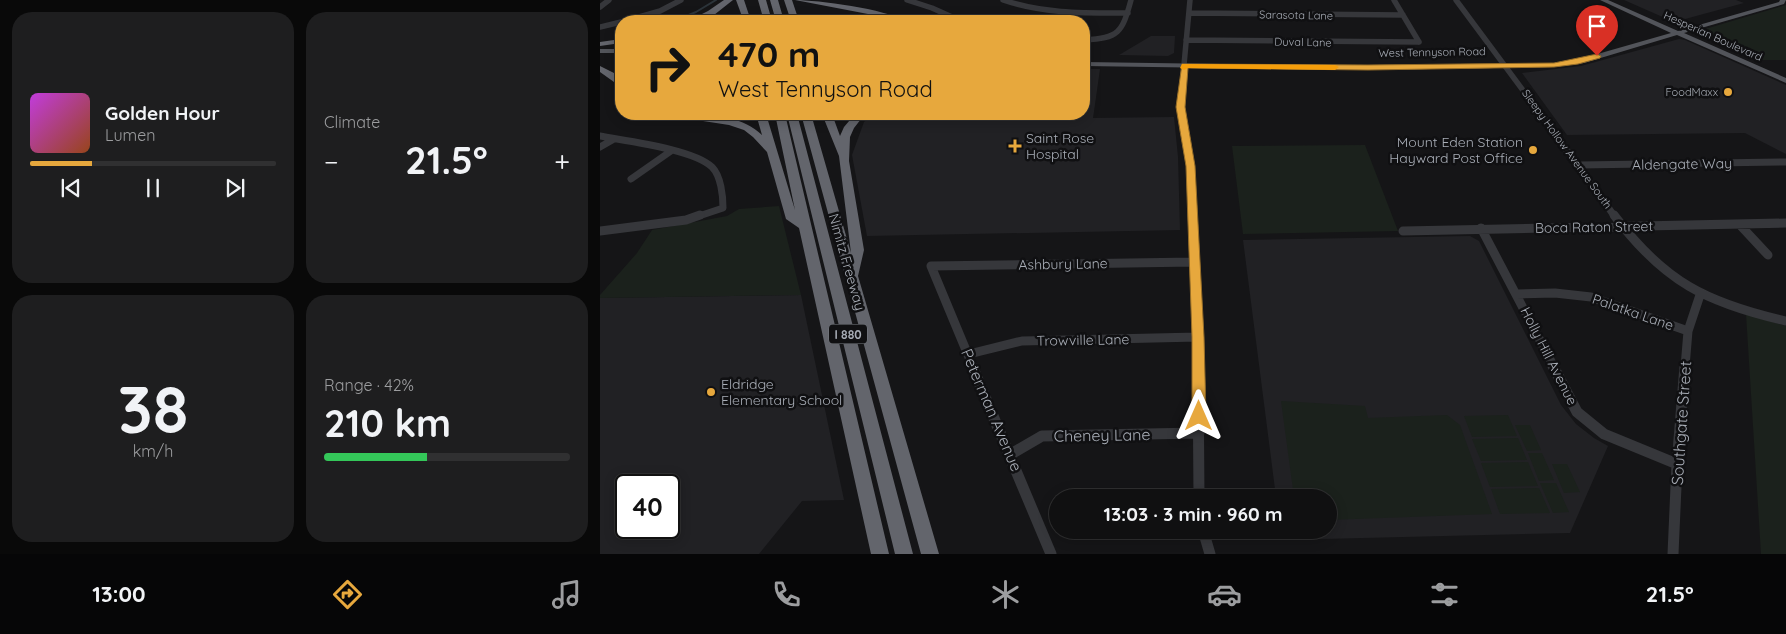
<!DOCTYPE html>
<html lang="en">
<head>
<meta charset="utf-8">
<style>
	:root { --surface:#101011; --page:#1e1e1f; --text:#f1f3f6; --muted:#9c9d9f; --line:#303031; --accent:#e7a83d }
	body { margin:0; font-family:Quicksand,sans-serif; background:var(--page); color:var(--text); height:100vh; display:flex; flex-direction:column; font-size:19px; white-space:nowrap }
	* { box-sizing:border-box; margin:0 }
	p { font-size:16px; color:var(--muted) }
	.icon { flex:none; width:28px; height:28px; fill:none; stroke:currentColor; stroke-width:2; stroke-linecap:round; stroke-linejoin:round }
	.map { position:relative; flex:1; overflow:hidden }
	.panel { display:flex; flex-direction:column; gap:12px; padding:12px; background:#090909; width:600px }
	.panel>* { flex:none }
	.banner { position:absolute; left:15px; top:15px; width:475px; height:105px; border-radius:20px; box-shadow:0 2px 12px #0003,0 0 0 1px var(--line); background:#e7a83d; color:#111; overflow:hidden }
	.speed { position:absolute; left:15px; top:474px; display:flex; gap:10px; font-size:25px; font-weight:700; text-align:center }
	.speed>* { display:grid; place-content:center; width:65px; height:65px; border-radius:50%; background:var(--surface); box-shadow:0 2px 12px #0003,0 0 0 1px var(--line); line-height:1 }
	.speed .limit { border:2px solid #111; border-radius:8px; background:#fff; color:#111 }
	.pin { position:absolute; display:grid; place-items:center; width:42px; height:42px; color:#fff; margin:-51px -21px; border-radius:50% 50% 50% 0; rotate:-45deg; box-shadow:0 0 5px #0007 }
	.pin .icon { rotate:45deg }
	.me { position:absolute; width:55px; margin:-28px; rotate:0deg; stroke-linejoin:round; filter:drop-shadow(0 0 4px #0008) }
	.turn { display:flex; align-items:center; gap:18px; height:105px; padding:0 20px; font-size:22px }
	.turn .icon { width:65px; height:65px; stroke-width:2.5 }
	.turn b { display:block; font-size:35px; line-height:42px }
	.big { font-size:38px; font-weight:800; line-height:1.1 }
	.panel .widget { flex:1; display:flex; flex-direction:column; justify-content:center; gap:8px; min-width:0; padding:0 18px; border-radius:20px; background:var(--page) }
	.panel .dial { align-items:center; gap:0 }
	.dial b { font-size:65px; line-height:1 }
	.song { display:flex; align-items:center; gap:15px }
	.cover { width:60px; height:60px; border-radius:8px; background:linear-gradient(135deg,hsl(290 70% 55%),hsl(20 70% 35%)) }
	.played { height:5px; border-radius:2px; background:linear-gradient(90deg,var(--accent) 25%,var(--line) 25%) }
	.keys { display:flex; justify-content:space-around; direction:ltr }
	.heat { display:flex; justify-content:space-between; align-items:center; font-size:28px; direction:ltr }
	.charge { height:8px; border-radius:4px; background:linear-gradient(90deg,#34c759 42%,var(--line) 0) }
	.panel .tiles { flex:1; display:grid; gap:12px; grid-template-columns:repeat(2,1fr) }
	.trip { position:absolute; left:449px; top:489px; width:288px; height:50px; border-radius:25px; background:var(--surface); box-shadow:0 2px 12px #0003,0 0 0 1px var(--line); font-weight:800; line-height:50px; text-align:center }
	.menu { display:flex; height:80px; justify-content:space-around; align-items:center; background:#060607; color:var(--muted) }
	.menu .icon { width:35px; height:35px }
	.menu .active { color:var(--accent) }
	.menu b { font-size:22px; color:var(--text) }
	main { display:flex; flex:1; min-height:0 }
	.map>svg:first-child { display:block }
	.built { fill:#212124; fill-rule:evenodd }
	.green { fill:#1b211c }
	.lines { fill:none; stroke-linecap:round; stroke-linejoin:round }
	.stream { stroke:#2c343a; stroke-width:2 }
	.minor-far3 { stroke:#36373b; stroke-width:5.5 }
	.minor-far2 { stroke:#36373b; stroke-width:7 }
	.minor-far1 { stroke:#36373b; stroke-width:9 }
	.minor { stroke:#36373b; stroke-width:11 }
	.major { fill:#52545a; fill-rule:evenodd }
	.highway { fill:#63656c; fill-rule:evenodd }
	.route { fill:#e7a83d; stroke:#966d28 }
	.slow { fill:#f59e0b }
	.poi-dot { fill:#e7a83d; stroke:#101012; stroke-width:2 }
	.labels { text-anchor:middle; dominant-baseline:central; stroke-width:5; stroke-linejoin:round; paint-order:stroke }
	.far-street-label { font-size:11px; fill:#a8adb6; stroke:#101012 }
	.far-poi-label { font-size:11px; fill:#a8adb6; stroke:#101012; text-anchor:end }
	.shield { fill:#101012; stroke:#7a7e85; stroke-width:1 }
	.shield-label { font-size:12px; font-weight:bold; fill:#a8adb6 }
	.poi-label { font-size:14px; fill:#a8adb6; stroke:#101012; text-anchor:start }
	.street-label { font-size:14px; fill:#a8adb6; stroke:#101012 }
	.near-street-label { font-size:16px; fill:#a8adb6; stroke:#101012 }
</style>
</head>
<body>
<main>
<section class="panel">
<div class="tiles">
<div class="widget">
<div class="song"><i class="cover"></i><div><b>Golden Hour</b><p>Lumen</p></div></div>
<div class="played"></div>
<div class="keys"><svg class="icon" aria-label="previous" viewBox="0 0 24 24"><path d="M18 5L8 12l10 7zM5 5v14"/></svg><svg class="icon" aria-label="pause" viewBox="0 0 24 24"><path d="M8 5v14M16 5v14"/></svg><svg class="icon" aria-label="next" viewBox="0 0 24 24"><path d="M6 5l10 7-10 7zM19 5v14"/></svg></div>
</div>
<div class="widget"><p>Climate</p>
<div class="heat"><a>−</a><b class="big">21.5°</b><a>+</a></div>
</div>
<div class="widget dial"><b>38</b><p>km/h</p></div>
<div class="widget"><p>Range · 42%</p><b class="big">210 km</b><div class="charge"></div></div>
</div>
</section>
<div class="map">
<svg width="1186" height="554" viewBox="0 0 1186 554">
	<rect width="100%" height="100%" fill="#151517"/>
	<path class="built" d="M 1024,0 L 1136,0 L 1144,3 L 1074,22 Z
		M 551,36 L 575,36 L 574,53 L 568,56 L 519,55 Z
		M 1079,39 L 1085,40 L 1186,85 L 1186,154 L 1145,133 L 967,135 L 922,73 L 981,66 Z
		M 484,69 L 500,69 L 493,118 L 574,117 L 578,157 L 580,230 L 267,236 L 252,155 L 264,122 L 273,114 L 484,114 Z
		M 870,236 L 879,241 L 961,405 L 976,424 L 994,438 L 1008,446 L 970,533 L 681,540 L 680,530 L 728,530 L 728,498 L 676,497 L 643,240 Z
		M 201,295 L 244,500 L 202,501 L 159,554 L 0,554 L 0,298 ZM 26,485 L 69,485 L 69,528 L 26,528 Z"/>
	<path class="green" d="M 1186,5 L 1186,60 L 1161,60 L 1095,32 Z
		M 765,145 L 798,231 L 643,234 L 632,146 Z
		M 179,206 L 201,295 L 0,298 L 0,295 L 37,253 L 52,230 L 127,216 L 139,209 Z
		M 1146,314 L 1186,326 L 1186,554 L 1161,554 Z
		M 681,401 L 765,406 L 768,418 L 847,415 L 860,425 L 892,514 L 728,520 L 728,498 L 694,497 Z
		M 908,415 L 917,436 L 872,437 L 864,416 Z
		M 915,425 L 930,425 L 941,450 L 927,451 Z
		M 918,438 L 927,460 L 881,461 L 872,439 Z
		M 928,453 L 942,453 L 954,480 L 939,481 Z
		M 928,462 L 938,486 L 890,487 L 881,463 Z
		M 952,464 L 967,464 L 980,492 L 964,493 Z
		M 940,483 L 956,483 L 969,512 L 953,513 Z
		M 939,488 L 950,513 L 900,514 L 891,489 Z"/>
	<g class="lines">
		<path class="stream" d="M 74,21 L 96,12 L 116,0"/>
		<path class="minor-far3" d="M 307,0 L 332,8 L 361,21
			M 403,0 C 444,14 485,13 528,13
			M 794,0 L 819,42
			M 856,0 L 928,97
			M 0,7 L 9,0
			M 590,13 L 803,15
			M 25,21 L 60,11 L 81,0
			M 0,27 L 21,22
			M 484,40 C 519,38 522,33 531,0
			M 586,40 L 819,42
			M 581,97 L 590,0"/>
		<path class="minor-far2" d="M 581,95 L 580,107 L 590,166 L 592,217
			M 927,95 L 1015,217
			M 0,136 C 26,141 93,149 112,167 C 121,176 123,196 123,208 L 96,217
			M 0,147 L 14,139
			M 979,165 L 1186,162
			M 31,179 L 71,151"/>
		<path class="minor-far1" d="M 592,215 L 598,367
			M 1014,215 C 1064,282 1107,303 1186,321
			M 1140,225 L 1168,255
			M 881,228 L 954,367
			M 0,231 L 86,220 L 100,215
			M 803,231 L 1186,223
			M 917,294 L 955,293 L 991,297 L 1088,331
			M 369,354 L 422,341 L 598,337
			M 373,367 L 331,266 L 594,262
			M 1085,367 L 1088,331 L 1100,295"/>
		<path class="minor" d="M 372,366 L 451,554
			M 598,366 L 599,498
			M 953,366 L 977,412 L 1004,434 L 1077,464
			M 411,454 L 442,436 L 599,433
			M 603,530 L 610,554
			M 1073,554 L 1077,464 L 1085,366"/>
		<path class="major" d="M 1000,0 L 1008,0 L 1078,31 L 1179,2 L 1180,0 L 1186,0 L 1184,4 L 1084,33 L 1186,78 L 1186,83 L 1077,35 L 984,63 L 954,67 L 768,70 L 484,66 L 484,62 L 768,66 L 954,63 L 980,59 L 1071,33 Z
			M 0,49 L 21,49 L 21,53 L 0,53 Z"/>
		<path class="highway" d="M 124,0 L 133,0 L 114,15 L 104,19 L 128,16 L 143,19 L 136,0 L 144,0 L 151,21 L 88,21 L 108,11 Z
			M 158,0 L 166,0 L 172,21 L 164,21 Z
			M 170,0 L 178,0 L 184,21 L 176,21 Z
			M 184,0 L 192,0 L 199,21 L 191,21 Z
			M 195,0 C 217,0 287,9 304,21 L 293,21 L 268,14 Z
			M 274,17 L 278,19 L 277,21 L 238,21 L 242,19 Z
			M 21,39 L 21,43 L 0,46 L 0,42 Z
			M 0,66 L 14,73 L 21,80 L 21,87 L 0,72 Z
			M 72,114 C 101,112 141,114 162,135 L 156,114 L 166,114 L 195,210 L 175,114 L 185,114 L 289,554 L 271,554 L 199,228 L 186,219 L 167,152 L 153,137 L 144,130 L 129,125 L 77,117 Z
			M 187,114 L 197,114 L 313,554 L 295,554 Z
			M 201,114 L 211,114 L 251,253 L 239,156 L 222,114 L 232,114 L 240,136 L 244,127 L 255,114 L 265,114 L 254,128 L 250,137 L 249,161 L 264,250 L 258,276 L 339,554 L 321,554 Z"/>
	</g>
	<path class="route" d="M 997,54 L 1001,56 L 1000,58 L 978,64 L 954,67 L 768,70 L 588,68 L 585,107 L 595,166 L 604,337 L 606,416 L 604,420 L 599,422 L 594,420 L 592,416 L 592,337 L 586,166 L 576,107 L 582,64 L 768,65 L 954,63 Z"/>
	<path class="slow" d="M 582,64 L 735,65 L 739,67 L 735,70 L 588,68 L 584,70 L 580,68 Z"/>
	<g class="poi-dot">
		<circle cx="1128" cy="92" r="5"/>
		<path d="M412.5 138.5h5v5h5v5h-5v5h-5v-5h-5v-5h5z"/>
		<circle cx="933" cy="150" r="5"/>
		<circle cx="111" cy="392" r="5"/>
	</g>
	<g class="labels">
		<g class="far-street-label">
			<text transform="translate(696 15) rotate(1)">Sarasota Lane</text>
			<text transform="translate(1113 36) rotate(24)">Hesperian Boulevard</text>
			<text transform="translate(703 42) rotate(1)">Duval Lane</text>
			<text transform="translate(832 52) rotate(-1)">West Tennyson Road</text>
			<text transform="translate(967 149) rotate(54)">Sleepy Hollow Avenue South</text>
		</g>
		<g class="far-poi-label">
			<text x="1118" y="92">FoodMaxx</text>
		</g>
		<rect class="shield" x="229" y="324.5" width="38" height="19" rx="4"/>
		<g class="shield-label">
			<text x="248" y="334">I 880</text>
		</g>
		<g class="poi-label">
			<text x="426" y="138">Saint Rose<tspan x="426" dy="16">Hospital</tspan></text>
			<text x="923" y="142" text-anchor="end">Mount Eden Station<tspan x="923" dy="16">Hayward Post Office</tspan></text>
			<text x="121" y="384">Eldridge<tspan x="121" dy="16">Elementary School</tspan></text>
		</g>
		<g class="street-label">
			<text transform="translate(1082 164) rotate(-1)">Aldengate Way</text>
			<text transform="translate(994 227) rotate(-1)">Boca Raton Street</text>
			<text transform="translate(247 262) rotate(74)">Nimitz Freeway</text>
			<text transform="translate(463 264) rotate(-1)">Ashbury Lane</text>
			<text transform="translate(1033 312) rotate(19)">Palatka Lane</text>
			<text transform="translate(483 340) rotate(-1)">Trowville Lane</text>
			<text transform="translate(949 356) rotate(63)">Holly Hill Avenue</text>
		</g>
		<g class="near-street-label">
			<text transform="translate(392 410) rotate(67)">Peterman Avenue</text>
			<text transform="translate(1081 423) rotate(-86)">Southgate Street</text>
			<text transform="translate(502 435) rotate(-1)">Cheney Lane</text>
		</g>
	</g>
</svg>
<div class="speed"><div class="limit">40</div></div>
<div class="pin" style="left:997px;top:56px;background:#d93025"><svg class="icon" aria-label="arrive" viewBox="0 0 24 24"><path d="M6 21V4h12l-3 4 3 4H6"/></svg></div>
<svg class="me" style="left:599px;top:416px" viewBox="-20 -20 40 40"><path d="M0-17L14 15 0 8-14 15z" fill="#e7a83d" stroke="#fff" stroke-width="4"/></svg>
<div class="trip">13:03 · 3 min · 960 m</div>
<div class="banner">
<div class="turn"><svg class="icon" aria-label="right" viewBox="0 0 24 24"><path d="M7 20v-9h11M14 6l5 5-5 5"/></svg><div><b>470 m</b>West Tennyson Road</div></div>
</div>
</div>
</main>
<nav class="menu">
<b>13:00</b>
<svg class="icon active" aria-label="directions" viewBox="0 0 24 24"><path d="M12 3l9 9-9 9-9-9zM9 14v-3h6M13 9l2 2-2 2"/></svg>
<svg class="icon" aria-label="music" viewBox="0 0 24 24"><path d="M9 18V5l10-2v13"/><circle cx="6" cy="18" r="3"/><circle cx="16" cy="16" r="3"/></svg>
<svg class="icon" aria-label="phone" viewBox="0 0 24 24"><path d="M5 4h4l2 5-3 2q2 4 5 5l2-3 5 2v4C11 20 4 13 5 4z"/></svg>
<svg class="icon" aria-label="climate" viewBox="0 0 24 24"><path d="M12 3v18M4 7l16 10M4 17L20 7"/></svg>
<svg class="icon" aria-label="car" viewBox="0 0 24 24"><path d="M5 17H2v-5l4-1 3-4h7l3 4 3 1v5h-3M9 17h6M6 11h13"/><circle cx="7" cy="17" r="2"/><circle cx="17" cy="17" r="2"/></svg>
<svg class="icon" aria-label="filters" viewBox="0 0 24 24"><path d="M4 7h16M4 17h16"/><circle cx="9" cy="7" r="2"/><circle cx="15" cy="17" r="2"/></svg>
<b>21.5°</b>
</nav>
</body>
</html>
